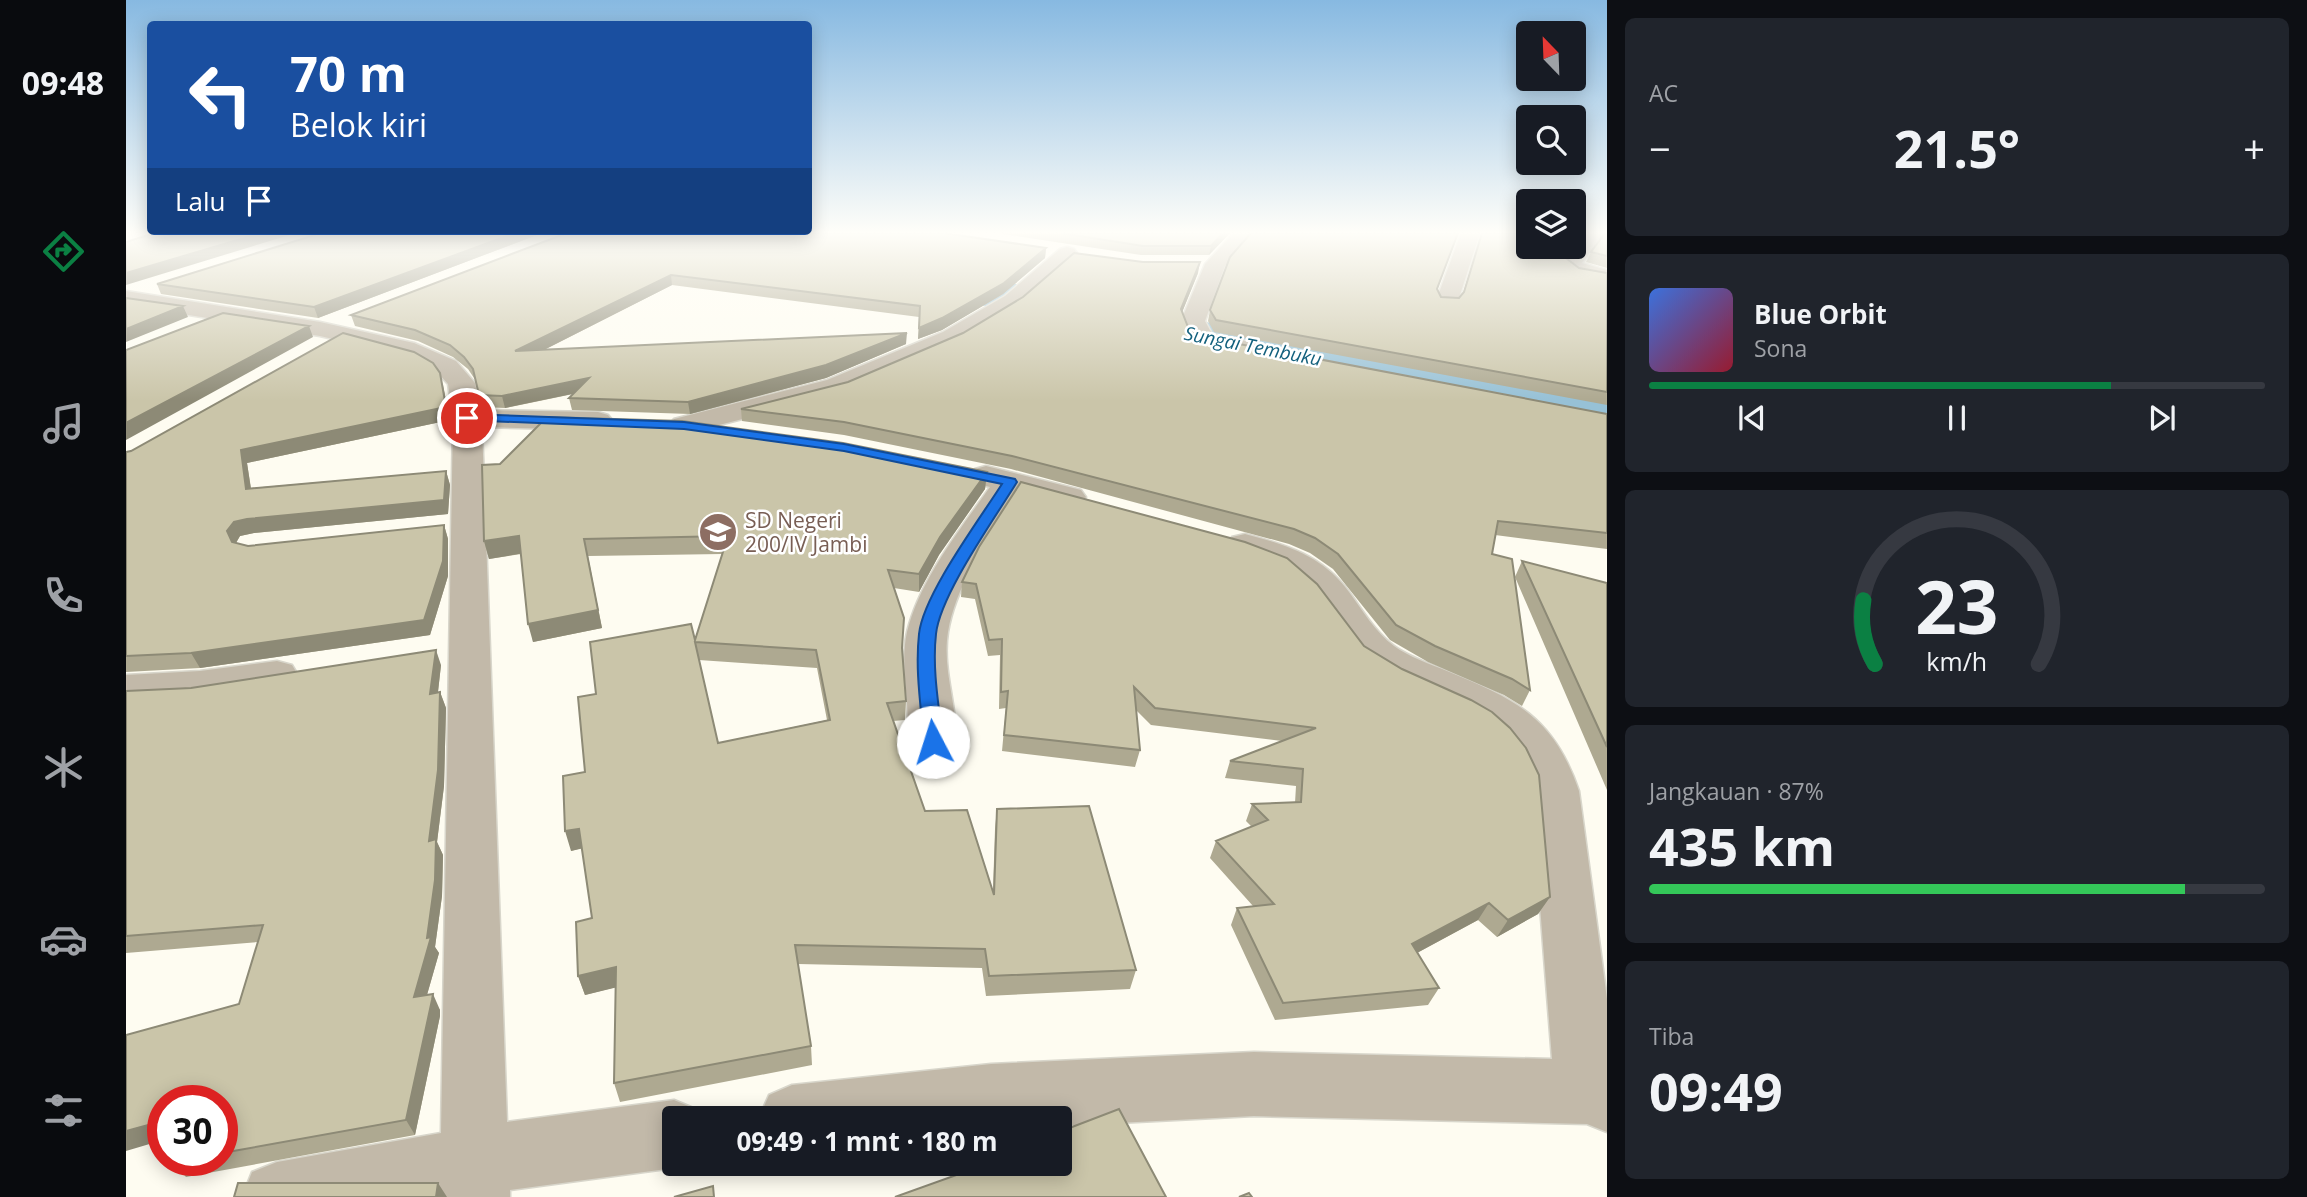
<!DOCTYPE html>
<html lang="id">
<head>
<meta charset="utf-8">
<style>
	:root { --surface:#171b24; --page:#20242c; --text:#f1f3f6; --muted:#9ea1a6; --line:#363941; --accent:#0b8043 }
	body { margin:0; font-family:"Open Sans",sans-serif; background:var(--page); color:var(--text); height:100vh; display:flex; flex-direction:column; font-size:26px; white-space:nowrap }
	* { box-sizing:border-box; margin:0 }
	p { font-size:23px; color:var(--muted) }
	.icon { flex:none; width:38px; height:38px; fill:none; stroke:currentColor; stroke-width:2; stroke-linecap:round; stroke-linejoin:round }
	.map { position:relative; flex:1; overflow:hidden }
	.panel { display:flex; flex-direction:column; gap:18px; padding:18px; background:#0d0f14; width:700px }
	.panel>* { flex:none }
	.guide { position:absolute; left:21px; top:21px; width:665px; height:214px; border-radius:7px; box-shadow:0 4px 18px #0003; background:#1a4fa0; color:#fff; overflow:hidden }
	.needle { width:46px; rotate:337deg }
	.controls { position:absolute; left:1390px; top:21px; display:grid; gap:14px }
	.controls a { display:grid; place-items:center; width:70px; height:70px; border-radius:7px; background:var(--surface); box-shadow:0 4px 18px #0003; font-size:35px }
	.speed { position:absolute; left:21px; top:1085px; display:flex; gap:14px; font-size:35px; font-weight:700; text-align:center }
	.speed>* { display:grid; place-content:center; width:91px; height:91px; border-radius:50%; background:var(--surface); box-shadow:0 4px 18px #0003; line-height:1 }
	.speed .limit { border:10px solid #d22; background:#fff; color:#111 }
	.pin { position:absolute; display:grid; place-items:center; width:60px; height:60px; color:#fff; margin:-30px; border:4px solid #fff; border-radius:50%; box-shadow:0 2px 7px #0007 }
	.me { position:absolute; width:77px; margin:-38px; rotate:355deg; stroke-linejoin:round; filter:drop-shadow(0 0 5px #0008) }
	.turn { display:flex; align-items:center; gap:24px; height:147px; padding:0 28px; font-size:32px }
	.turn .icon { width:91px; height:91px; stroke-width:2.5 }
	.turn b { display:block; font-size:49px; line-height:60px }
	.then { display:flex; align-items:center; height:66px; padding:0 28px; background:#0003; gap:14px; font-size:26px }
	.big { font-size:52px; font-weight:700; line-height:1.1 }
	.panel .widget { flex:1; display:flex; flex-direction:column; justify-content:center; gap:10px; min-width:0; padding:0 24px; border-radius:10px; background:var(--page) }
	.panel .dial { align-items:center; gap:0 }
	.dial svg { height:182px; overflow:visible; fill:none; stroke:var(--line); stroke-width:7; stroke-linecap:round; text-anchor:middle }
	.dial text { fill:var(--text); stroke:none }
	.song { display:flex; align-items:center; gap:21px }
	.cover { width:84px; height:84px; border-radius:10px; background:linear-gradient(135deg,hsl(220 70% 55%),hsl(350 70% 35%)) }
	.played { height:7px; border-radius:4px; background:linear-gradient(90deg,var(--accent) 75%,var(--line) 75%) }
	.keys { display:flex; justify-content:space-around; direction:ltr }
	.heat { display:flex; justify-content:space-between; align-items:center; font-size:38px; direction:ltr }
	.charge { height:10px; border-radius:5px; background:linear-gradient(90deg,#34c759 87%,var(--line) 0) }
	.trip { position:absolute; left:536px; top:1106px; width:410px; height:70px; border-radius:7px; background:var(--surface); box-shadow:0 4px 18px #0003; font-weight:700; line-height:70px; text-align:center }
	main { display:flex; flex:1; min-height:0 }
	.tab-bar { display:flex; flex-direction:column; width:126px; justify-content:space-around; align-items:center; background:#090b0e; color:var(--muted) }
	.tab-bar .icon { width:49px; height:49px }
	.tab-bar .active { color:var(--accent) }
	.tab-bar b { font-size:32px; color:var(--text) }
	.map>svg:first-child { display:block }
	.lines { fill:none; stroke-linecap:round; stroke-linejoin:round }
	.river { fill:#97c1d6; fill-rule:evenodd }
	.minor-casing { stroke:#d8d6cb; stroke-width:3 }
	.minor { fill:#c2b9a9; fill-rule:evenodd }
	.wall { fill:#aea991; fill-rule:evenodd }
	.shaded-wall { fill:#8d8a76 }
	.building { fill:#cac5a9; stroke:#8d8a76; stroke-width:2; fill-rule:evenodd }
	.route { fill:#1a73e8; stroke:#114b97; stroke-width:2 }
	.labels { text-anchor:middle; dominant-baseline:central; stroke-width:5; stroke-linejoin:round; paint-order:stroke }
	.far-water-label { font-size:19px; font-style:italic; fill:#13607d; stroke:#fff }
	.education-label { font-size:21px; fill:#785e54; stroke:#fff; text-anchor:start }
</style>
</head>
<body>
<main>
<nav class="tab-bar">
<b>09:48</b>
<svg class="icon active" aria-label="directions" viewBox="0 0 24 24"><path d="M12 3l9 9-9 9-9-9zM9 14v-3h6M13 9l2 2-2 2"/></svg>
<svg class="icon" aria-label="music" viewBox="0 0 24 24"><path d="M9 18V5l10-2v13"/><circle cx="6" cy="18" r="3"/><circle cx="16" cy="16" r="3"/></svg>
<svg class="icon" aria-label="phone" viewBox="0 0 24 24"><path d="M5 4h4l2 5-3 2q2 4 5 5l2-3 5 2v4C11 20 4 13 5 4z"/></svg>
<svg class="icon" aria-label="climate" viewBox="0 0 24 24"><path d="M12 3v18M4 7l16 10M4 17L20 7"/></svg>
<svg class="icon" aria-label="car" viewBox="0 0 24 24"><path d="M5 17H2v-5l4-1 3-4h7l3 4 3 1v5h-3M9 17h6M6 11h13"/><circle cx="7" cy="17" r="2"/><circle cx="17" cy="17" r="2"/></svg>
<svg class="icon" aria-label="filters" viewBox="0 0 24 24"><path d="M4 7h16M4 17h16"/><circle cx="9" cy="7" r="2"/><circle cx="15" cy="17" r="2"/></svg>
</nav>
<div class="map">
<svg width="1481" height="1197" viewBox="0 0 1481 1197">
	<rect width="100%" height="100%" fill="#fefcf1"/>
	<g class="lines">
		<path class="river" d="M 763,258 L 1041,315 L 1481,394 L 1481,430 L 1041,345 L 747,282 L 740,272 L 747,262 Z"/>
		<defs>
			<path id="minor" d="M 1108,233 L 1128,233 L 1099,266 L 1079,321 L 1086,334 L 1133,344 L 1137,349 L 1133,354 L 1124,357 L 1069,345 L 1062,337 L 1055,321 L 1079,264 Z
				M 1335,233 L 1354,233 L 1332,301 L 1329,306 L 1313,306 L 1310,301 Z
				M 1458,233 L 1479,233 L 1456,263 L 1481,270 L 1481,282 L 1450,276 L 1434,265 L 1449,242 Z
				M 941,247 L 948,249 L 951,253 L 948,257 L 895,306 L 835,342 L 721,392 L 558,434 L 548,431 L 543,425 L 548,419 L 701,380 L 817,332 L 879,296 L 934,249 Z
				M 0,291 L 194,322 L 288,343 L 330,361 L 349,383 L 354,410 L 472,412 L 482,415 L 487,421 L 482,427 L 472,430 L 356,427 L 381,1122 L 548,1100 L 572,1110 L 575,1118 L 548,1118 L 548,1164 L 557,1164 L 548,1168 L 384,1190 L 384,1197 L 116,1197 L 126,1172 L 151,1162 L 315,1133 L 327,418 L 322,384 L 312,373 L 271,354 L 194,336 L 0,305 Z
				M 860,466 L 955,490 L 960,497 L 955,504 L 943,507 L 892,494 C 865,535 830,583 822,632 C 816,669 831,704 830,739 C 830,745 826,749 823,754 L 807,759 L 791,754 C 781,738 782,720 781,702 C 779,679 776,654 781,632 C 794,579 834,530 864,487 L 849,483 L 844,476 L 849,469 Z
				M 1119,534 C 1161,545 1197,556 1223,592 C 1237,611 1249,632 1268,646 C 1283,657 1304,664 1321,671 C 1389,699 1428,717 1453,791 L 1481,999 L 1481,1132 L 1461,1124 L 1128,1116 L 933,1126 L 933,1118 L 633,1118 L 643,1095 L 666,1085 L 865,1064 L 1128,1052 L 1426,1059 L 1405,791 C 1402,781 1399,770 1395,760 C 1376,723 1311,701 1275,684 C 1262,678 1247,673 1237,664 C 1211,640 1200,602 1172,580 C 1153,565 1111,559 1101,545 L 1106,537 Z
				M 151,661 L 166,665 L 172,675 L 166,685 L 74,701 L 0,705 L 0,675 L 74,671 Z"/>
		</defs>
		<use href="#minor" class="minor-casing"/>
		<use href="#minor" class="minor"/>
	</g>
	<path class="wall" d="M 190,233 L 416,233 L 192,318 L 35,294 L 31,284 L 189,235 Z
		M 441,233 L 920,248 L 919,258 L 877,294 L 816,330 L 792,339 L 793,317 L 546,285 L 418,350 L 780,344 L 700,378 L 564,414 L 446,410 L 443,398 L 447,394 L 379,408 L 356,407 L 350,381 L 342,369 L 327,357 L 292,341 L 229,326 L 225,315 Z
		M 870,233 L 1104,233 L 1083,255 L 1015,255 Z
		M 1356,233 L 1392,233 L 1402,247 L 1443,247 L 1437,256 L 1453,268 L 1481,273 L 1481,405 L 1088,332 L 1082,321 L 1084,310 L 1311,289 L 1315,297 L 1333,298 L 1337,293 Z
		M 1481,233 L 1481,268 L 1460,262 L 1465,252 Z
		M 1072,273 L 1056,312 L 1062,327 L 1071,336 L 1481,414 L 1481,549 L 1369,535 L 1366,554 L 1404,690 L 1396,706 L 1378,695 L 1302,662 L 1264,640 L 1207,569 L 1184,553 L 1163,544 L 885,469 L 718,435 L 616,421 L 615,409 L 722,382 Z
		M 317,385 L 324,420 L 121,463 L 125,488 L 320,471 L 324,485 L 322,514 L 128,533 L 114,536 L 110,543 L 122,546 L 318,525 L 322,539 L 322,576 L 304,635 L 74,668 L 0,672 L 0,452 Z
		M 861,472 L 859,489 L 813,555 L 793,592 L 768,588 L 777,653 L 780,701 L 779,720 L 767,721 L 799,811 L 867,890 L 869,829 L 871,809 L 1010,970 L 1004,989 L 860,996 L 856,968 L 672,964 L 685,1046 L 686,1065 L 494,1102 L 488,1083 L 490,987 L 459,995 L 452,976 L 466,918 L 456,848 L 445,851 L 459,772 L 470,694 L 569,640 L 596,554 L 462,556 L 476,628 L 407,642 L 395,554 L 363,559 L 358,541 ZM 573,660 L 691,668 L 701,720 L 592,743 Z
		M 895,482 L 1424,897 L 1412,914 L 1371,937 L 1352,920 L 1291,953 L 1313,988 L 1302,1005 L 1149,1020 L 1105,925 L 1111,908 L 1127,906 L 1084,858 L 1090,841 L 1126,827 L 1120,821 L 1126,804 L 1169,803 L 1170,786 L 1099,778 L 1104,761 L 1156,741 L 1025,725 L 1010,710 L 1014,750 L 1009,767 L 876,751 L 880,708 L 873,709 L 874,655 L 862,656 L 849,599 L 835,597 L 836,582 Z
		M 1396,561 L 1481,583 L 1481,790 L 1389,577 Z
		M 315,665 L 312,692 L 314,692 L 320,708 L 318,786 L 311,842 L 317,855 L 316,896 L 309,947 L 313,953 L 301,995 L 314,1010 L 314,1016 L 289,1135 L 60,1177 L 46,1162 L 47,1160 L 96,1160 L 96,1101 L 113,1004 L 132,942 L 0,953 L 0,691 L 65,688 Z"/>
	<path class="shaded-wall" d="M 135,233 L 170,233 L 0,285 L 0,273 Z
		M 389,233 L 416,233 L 192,318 L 188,307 Z
		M 1097,233 L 1104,233 L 1083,255 L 1085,246 Z
		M 1449,233 L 1455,233 L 1447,240 L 1447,237 Z
		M 920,248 L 919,258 L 877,294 L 816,330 L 792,339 L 793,328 Z
		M 1074,262 L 1072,273 L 1053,320 L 1055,309 Z
		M 545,275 L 546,285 L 392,363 L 389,351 Z
		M 57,306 L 62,317 L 0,342 L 0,329 Z
		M 183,326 L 187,337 L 0,440 L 0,423 Z
		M 781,333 L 780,344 L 700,378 L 564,414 L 562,402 Z
		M 314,373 L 324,420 L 121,463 L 127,503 L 120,489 L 115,450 Z
		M 463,378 L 465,390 L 379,408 L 376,396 Z
		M 320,471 L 324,485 L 322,514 L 128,533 L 114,536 L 108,546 L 101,531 L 108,522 Z
		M 861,472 L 859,489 L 813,555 L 793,592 L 793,574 L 814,537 Z
		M 318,525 L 322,539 L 322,576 L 304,635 L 74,668 L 65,653 Z
		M 393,536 L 398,553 L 363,559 L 358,541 Z
		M 458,539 L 476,628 L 407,642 L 402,624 Z
		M 310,650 L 315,665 L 310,709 L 304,694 Z
		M 314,692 L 320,708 L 318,786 L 311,842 L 317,855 L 316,896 L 309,947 L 313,953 L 296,1012 L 288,997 L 301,938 L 303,841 Z
		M 453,829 L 458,848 L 445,851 L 439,831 Z
		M 1424,897 L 1412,914 L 1371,937 L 1382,920 Z
		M 1363,903 L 1352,920 L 1276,961 L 1286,944 Z
		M 490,967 L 496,986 L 459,995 L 452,976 Z
		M 307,994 L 314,1010 L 314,1016 L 289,1135 L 280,1120 Z
		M 37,1121 L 37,1140 L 0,1151 L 0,1131 Z
		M 312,1183 L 321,1197 L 310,1197 Z"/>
	<path class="building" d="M 28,233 L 135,233 L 0,273 L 0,242 Z
		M 190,233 L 389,233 L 188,307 L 31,284 L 189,235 Z
		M 441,233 L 818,233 L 920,248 L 878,283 L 816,318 L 793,328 L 794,306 L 545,275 L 389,351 L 781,333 L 700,365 L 562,402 L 443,398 L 463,378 L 376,396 L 353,395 L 347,369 L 338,357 L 324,345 L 289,330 L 225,315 Z
		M 935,233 L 1097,233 L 1085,246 L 1017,246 Z
		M 1125,233 L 1332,233 L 1311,289 L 1315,297 L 1333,298 L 1338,292 L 1356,233 L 1392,233 L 1402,235 L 1402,247 L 1441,247 L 1436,255 L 1453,268 L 1481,273 L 1481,392 L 1090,320 L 1084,310 L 1104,257 Z
		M 1479,233 L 1481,233 L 1481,256 L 1465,252 Z
		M 948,253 L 1017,262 L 1074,262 L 1055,309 L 1062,327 L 1071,336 L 1481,414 L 1481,533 L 1372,521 L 1366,554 L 1386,559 L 1404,690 L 1386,679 L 1309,646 L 1270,625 L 1212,554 L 1189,538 L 1168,529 L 886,456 L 718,422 L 615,409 L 722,382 L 837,333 L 897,297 Z
		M 0,298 L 57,306 L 0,329 Z
		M 97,313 L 183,326 L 0,423 L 0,350 Z
		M 217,333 L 288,352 L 307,363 L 314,373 L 320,407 L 115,450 L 120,489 L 320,471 L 318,500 L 121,519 L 108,522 L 101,531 L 106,542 L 122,546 L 318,525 L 317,561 L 298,620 L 65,653 L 0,656 L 0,452 L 5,451 Z
		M 421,417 L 556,421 L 717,443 L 861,472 L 814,537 L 793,574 L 762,570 L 778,618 L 776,648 L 780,701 L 761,703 L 799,811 L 841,810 L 868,895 L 871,809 L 963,806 L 1010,970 L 863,976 L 859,949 L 669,945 L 685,1046 L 488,1083 L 490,967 L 452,976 L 450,922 L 466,918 L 453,829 L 439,831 L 437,776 L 459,772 L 452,697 L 470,694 L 464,642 L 565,624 L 569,640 L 602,536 L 458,539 L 472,610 L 402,624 L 393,536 L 358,541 L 356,465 L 374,464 ZM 569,642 L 690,650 L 704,720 L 592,743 Z
		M 895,482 L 1119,542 L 1161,558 L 1191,584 L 1238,646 L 1276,669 L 1345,700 L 1366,712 L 1384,728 L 1400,748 L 1413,775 L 1424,897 L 1382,920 L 1363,903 L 1286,944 L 1313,988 L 1157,1003 L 1111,908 L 1148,904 L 1090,841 L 1142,820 L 1126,804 L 1175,802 L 1177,769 L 1104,761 L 1190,728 L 1029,708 L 1008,687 L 1014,750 L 878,735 L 882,691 L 875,692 L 876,639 L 863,640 L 850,584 L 836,582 L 853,547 Z
		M 1396,561 L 1481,583 L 1481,747 Z
		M 310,650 L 304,694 L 314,692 L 312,770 L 303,841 L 310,839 L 309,880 L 301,938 L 305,937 L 288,997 L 307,994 L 306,1000 L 280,1120 L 96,1153 L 96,1101 L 37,1101 L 37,1121 L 0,1131 L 0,1035 L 113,1004 L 137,925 L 0,936 L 0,691 L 65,688 Z
		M 993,1109 L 1040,1197 L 769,1197 L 861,1164 L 933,1164 L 933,1132 Z
		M 112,1183 L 312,1183 L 310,1197 L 108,1197 Z
		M 587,1186 L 588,1197 L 548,1197 Z
		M 1123,1193 L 1126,1197 L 1113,1197 Z"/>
	<linearGradient id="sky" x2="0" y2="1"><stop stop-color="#87b9e1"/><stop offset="0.58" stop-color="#fffef9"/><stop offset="1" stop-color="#fffef9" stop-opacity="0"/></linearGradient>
	<rect width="1481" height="401" fill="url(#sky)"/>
	<path class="route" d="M 341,414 L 558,422 L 718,444 L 889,479 L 891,482 C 869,518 814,595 810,634 C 806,669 813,707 817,742 L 814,747 L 800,747 L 798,742 C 795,707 789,670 793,634 C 797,595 853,520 876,484 L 718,451 L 558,429 L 337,420 L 335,418 Z"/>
	<defs>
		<symbol id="school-disc" viewBox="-11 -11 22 22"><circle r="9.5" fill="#8d6e63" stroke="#fff"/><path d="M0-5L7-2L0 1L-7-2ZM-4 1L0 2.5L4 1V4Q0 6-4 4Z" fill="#fff"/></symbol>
	</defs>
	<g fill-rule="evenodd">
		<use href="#school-disc" x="570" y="510" width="44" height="44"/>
	</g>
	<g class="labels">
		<g class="far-water-label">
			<text transform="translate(1127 346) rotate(11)">Sungai Tembuku</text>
		</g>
		<g class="education-label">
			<text x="619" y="520">SD Negeri<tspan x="619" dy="24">200/IV Jambi</tspan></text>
		</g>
	</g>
</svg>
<div class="controls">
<a><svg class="needle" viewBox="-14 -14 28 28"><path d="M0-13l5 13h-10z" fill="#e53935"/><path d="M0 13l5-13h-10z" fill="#9ea1a6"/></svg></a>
<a><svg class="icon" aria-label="search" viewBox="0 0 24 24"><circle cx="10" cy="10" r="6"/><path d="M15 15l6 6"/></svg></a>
<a><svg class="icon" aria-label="layers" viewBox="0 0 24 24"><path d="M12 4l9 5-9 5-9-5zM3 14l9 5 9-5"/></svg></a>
</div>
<div class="speed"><div class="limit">30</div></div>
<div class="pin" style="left:341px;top:418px;background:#d93025"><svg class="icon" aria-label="arrive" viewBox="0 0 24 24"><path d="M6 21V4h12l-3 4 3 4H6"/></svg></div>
<svg class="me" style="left:807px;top:742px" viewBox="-20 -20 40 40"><circle r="19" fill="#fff"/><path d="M0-13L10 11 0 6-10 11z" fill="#1a73e8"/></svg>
<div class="trip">09:49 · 1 mnt · 180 m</div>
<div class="guide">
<div class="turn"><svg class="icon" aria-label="left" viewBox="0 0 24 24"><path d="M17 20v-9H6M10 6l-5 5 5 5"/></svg><div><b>70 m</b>Belok kiri</div></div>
<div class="then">Lalu<svg class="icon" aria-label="arrive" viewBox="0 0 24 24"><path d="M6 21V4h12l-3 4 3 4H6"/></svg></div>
</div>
</div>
<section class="panel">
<div class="widget"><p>AC</p>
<div class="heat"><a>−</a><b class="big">21.5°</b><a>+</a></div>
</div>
<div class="widget">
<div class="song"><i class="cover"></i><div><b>Blue Orbit</b><p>Sona</p></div></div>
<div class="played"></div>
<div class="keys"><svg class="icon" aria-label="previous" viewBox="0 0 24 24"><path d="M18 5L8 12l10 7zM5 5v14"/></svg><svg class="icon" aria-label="pause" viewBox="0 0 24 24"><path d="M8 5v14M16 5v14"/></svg><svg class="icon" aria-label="next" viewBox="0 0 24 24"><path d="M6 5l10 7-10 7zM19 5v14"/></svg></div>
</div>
<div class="widget dial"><svg viewBox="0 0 100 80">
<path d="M14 69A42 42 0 1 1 86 69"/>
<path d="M14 69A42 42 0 0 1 9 41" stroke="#0b8043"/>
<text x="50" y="56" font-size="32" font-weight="700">23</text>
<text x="50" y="72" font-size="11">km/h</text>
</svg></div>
<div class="widget"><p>Jangkauan · 87%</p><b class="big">435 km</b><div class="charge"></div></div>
<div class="widget"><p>Tiba</p><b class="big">09:49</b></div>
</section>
</main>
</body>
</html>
